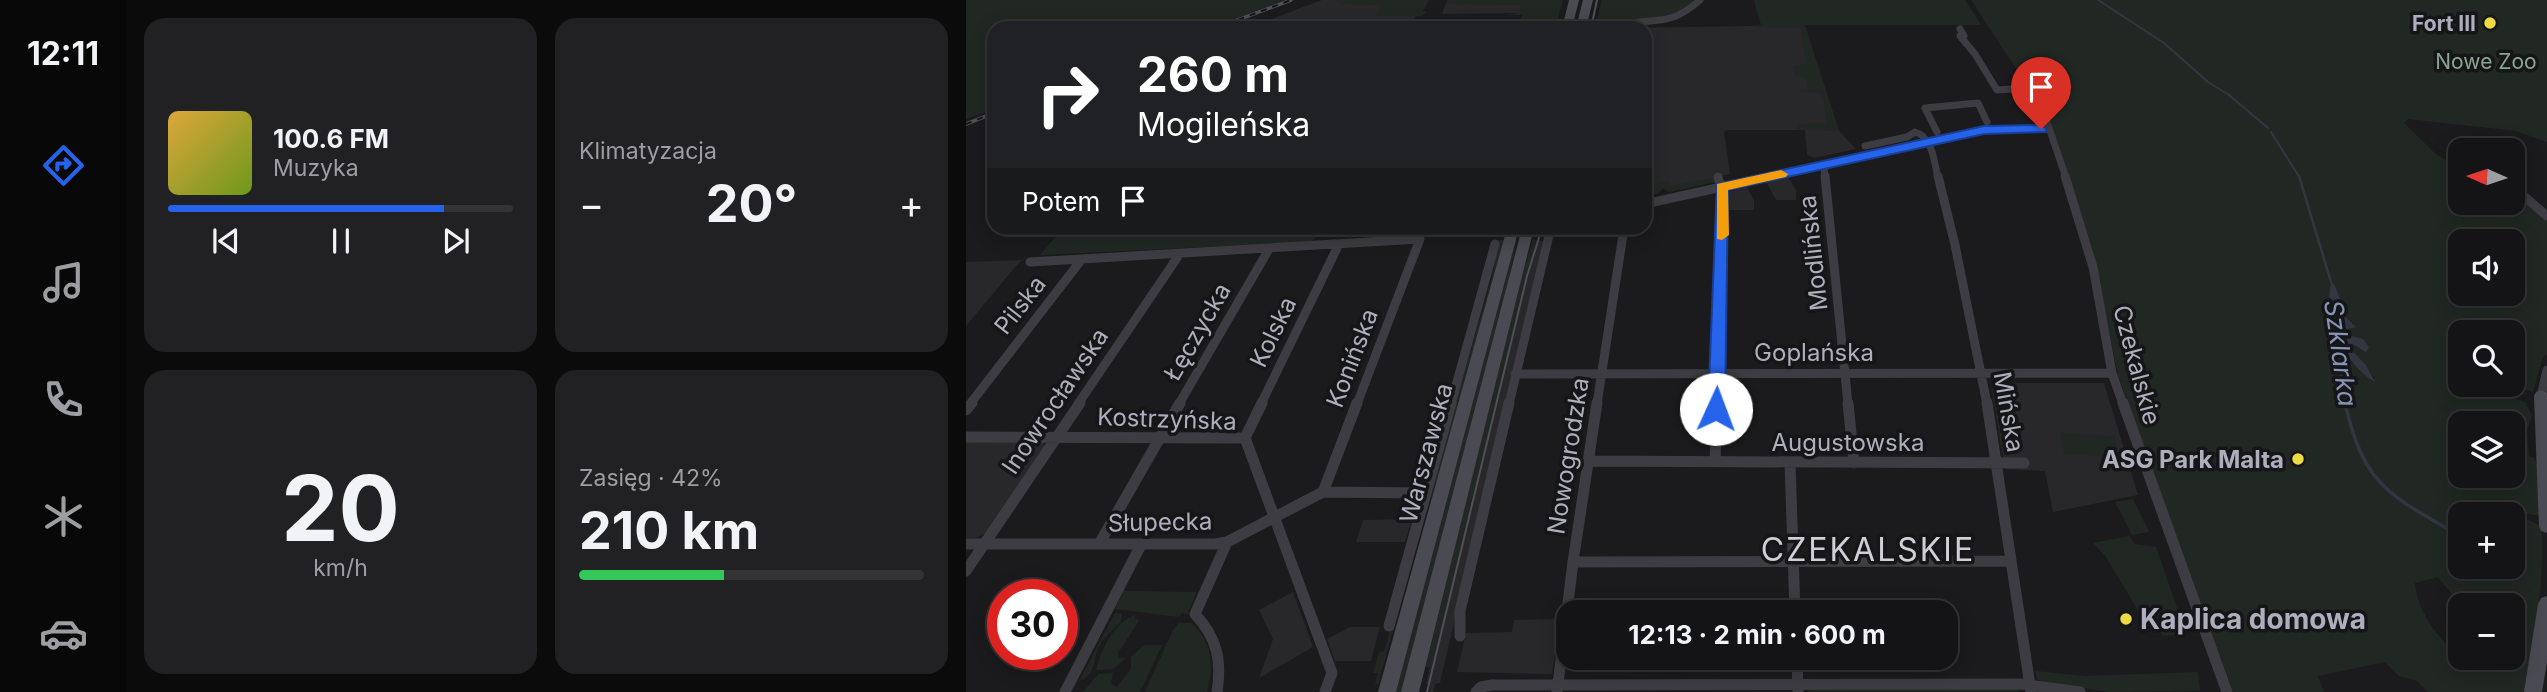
<!DOCTYPE html>
<html lang="pl">
<head>
<meta charset="utf-8">
<style>
	:root { --surface:#141416; --page:#212123; --text:#f1f3f6; --muted:#9d9ea1; --line:#333335; --accent:#2563eb }
	body { margin:0; font-family:Inter,sans-serif; background:var(--page); color:var(--text); height:100vh; display:flex; flex-direction:column; font-size:26px; white-space:nowrap }
	* { box-sizing:border-box; margin:0 }
	p { font-size:23px; color:var(--muted) }
	.icon { flex:none; width:38px; height:38px; fill:none; stroke:currentColor; stroke-width:2; stroke-linecap:round; stroke-linejoin:round }
	.map { position:relative; flex:1; overflow:hidden }
	.drawer { display:flex; flex-direction:column; gap:18px; padding:18px; background:#0b0b0c; width:840px }
	.drawer>* { flex:none }
	.guide { position:absolute; left:21px; top:21px; width:665px; height:214px; border-radius:21px; box-shadow:0 4px 18px #0003,0 0 0 2px var(--line); background:#202124; color:#fff; overflow:hidden }
	.needle { width:46px; rotate:273deg }
	.controls { position:absolute; left:1482px; top:138px; display:grid; gap:14px }
	.controls a { display:grid; place-items:center; width:77px; height:77px; border-radius:14px; background:var(--surface); box-shadow:0 4px 18px #0003,0 0 0 2px var(--line); font-size:35px }
	.speed { position:absolute; left:21px; top:579px; display:flex; gap:14px; font-size:35px; font-weight:700; text-align:center }
	.speed>* { display:grid; place-content:center; width:91px; height:91px; border-radius:50%; background:var(--surface); box-shadow:0 4px 18px #0003,0 0 0 2px var(--line); line-height:1 }
	.speed .limit { border:10px solid #d22; background:#fff; color:#111 }
	.pin { position:absolute; display:grid; place-items:center; width:60px; height:60px; color:#fff; margin:-72px -30px; border-radius:50% 50% 50% 0; rotate:-45deg; box-shadow:0 0 7px #0007 }
	.pin .icon { rotate:45deg }
	.me { position:absolute; width:77px; margin:-38px; rotate:2deg; stroke-linejoin:round; filter:drop-shadow(0 0 5px #0008) }
	.turn { display:flex; align-items:center; gap:24px; height:147px; padding:0 35px; font-size:32px }
	.turn .icon { width:91px; height:91px; stroke-width:2.5 }
	.turn b { display:block; font-size:49px; line-height:60px }
	.then { display:flex; align-items:center; height:66px; padding:0 35px; background:#0003; gap:14px; font-size:26px }
	.big { font-size:52px; font-weight:700; line-height:1.1 }
	.drawer .tile { flex:1; display:flex; flex-direction:column; justify-content:center; gap:10px; min-width:0; padding:0 24px; border-radius:21px; background:var(--page) }
	.drawer .dial { align-items:center; gap:0 }
	.dial b { font-size:91px; line-height:1 }
	.song { display:flex; align-items:center; gap:21px }
	.cover { width:84px; height:84px; border-radius:10px; background:linear-gradient(135deg,hsl(40 70% 55%),hsl(80 70% 35%)) }
	.played { height:7px; border-radius:4px; background:linear-gradient(90deg,var(--accent) 80%,var(--line) 80%) }
	.keys { display:flex; justify-content:space-around; direction:ltr }
	.heat { display:flex; justify-content:space-between; align-items:center; font-size:38px; direction:ltr }
	.charge { height:10px; border-radius:5px; background:linear-gradient(90deg,#34c759 42%,var(--line) 0) }
	.drawer .tiles { flex:1; display:grid; gap:18px; grid-template-columns:repeat(2,1fr) }
	.trip { position:absolute; left:590px; top:600px; width:402px; height:70px; border-radius:21px; background:var(--surface); box-shadow:0 4px 18px #0003,0 0 0 2px var(--line); font-weight:700; line-height:70px; text-align:center }
	main { display:flex; flex:1; min-height:0 }
	.menu { display:flex; flex-direction:column; width:126px; justify-content:space-around; align-items:center; background:#080809; color:var(--muted) }
	.menu .icon { width:49px; height:49px }
	.menu .current { color:var(--accent) }
	.menu b { font-size:32px; color:var(--text) }
	.map>svg:first-child { display:block }
	.built { fill:#28272a }
	.green { fill:#212824; fill-rule:evenodd }
	.water { fill:#313641 }
	.lines { fill:none; stroke-linecap:round; stroke-linejoin:round }
	.stream-far2 { stroke:#313641; stroke-width:2 }
	.stream-far1 { stroke:#313641; stroke-width:2.5 }
	.stream { stroke:#313641; stroke-width:3.5 }
	.street-far2 { stroke:#3c3c42; stroke-width:7 }
	.street-far1 { stroke:#3c3c42; stroke-width:9 }
	.street { stroke:#3c3c42; stroke-width:11 }
	.secondary { fill:#4a4a52; fill-rule:evenodd }
	.tram { stroke:#4f4f57; stroke-width:2 }
	.rail-casing { stroke:#4f4f57; stroke-width:3.5 }
	.rail { stroke:#161618; stroke-width:2; stroke-dasharray:6; stroke-linecap:butt }
	.route { fill:#2563eb; stroke:#184099; stroke-width:2 }
	.slow { fill:#f59e0b }
	.poi-dot { fill:#eedb42; stroke:#161618; stroke-width:2.5 }
	.labels { text-anchor:middle; dominant-baseline:central; stroke-width:7; stroke-linejoin:round; paint-order:stroke }
	.far-poi-label { font-size:21px; font-weight:bold; fill:#aeafbc; stroke:#161618; text-anchor:end }
	.far-park-label { font-size:21px; fill:#86a68f; stroke:#161618 }
	.street-label { font-size:24px; fill:#aeafbc; stroke:#161618 }
	.poi-label { font-size:24px; font-weight:bold; fill:#aeafbc; stroke:#161618; text-anchor:end }
	.water-label { font-size:26px; font-style:italic; fill:#8695b5; stroke:#161618 }
	.near-poi-label { font-size:28px; font-weight:bold; fill:#aeafbc; stroke:#161618; text-anchor:start }
	.near-neighbourhood-label { font-size:32px; letter-spacing:2px; fill:#cfcfd8; stroke:#161618 }
</style>
</head>
<body>
<main>
<nav class="menu">
<b>12:11</b>
<svg class="icon current" aria-label="directions" viewBox="0 0 24 24"><path d="M12 3l9 9-9 9-9-9zM9 14v-3h6M13 9l2 2-2 2"/></svg>
<svg class="icon" aria-label="music" viewBox="0 0 24 24"><path d="M9 18V5l10-2v13"/><circle cx="6" cy="18" r="3"/><circle cx="16" cy="16" r="3"/></svg>
<svg class="icon" aria-label="phone" viewBox="0 0 24 24"><path d="M5 4h4l2 5-3 2q2 4 5 5l2-3 5 2v4C11 20 4 13 5 4z"/></svg>
<svg class="icon" aria-label="climate" viewBox="0 0 24 24"><path d="M12 3v18M4 7l16 10M4 17L20 7"/></svg>
<svg class="icon" aria-label="car" viewBox="0 0 24 24"><path d="M5 17H2v-5l4-1 3-4h7l3 4 3 1v5h-3M9 17h6M6 11h13"/><circle cx="7" cy="17" r="2"/><circle cx="17" cy="17" r="2"/></svg>
</nav>
<section class="drawer">
<div class="tiles">
<div class="tile">
<div class="song"><i class="cover"></i><div><b>100.6 FM</b><p>Muzyka</p></div></div>
<div class="played"></div>
<div class="keys"><svg class="icon" aria-label="previous" viewBox="0 0 24 24"><path d="M18 5L8 12l10 7zM5 5v14"/></svg><svg class="icon" aria-label="pause" viewBox="0 0 24 24"><path d="M8 5v14M16 5v14"/></svg><svg class="icon" aria-label="next" viewBox="0 0 24 24"><path d="M6 5l10 7-10 7zM19 5v14"/></svg></div>
</div>
<div class="tile"><p>Klimatyzacja</p>
<div class="heat"><a>−</a><b class="big">20°</b><a>+</a></div>
</div>
<div class="tile dial"><b>20</b><p>km/h</p></div>
<div class="tile"><p>Zasięg · 42%</p><b class="big">210 km</b><div class="charge"></div></div>
</div>
</section>
<div class="map">
<svg width="1581" height="692" viewBox="0 0 1581 692">
	<rect width="100%" height="100%" fill="#1b1b1d"/>
	<path class="built" d="M 356,0 L 458,0 L 444,28 L 281,28 Z
		M 481,0 L 488,0 L 560,4 L 557,13 L 476,14 Z
		M 838,25 L 873,131 L 890,149 L 849,158 L 841,155 L 839,130 L 762,130 L 758,131 L 764,174 L 702,188 L 701,184 L 679,194 L 679,28 L 658,28 Z
		M 822,177 L 830,190 L 830,200 L 810,200 L 800,182 Z
		M 781,187 L 788,201 L 788,210 L 761,210 L 762,192 Z
		M 570,240 L 577,241 L 474,683 L 469,684 L 467,692 L 463,692 L 464,684 L 460,684 Z
		M 56,260 L 50,266 L 0,326 L 0,262 Z
		M 1031,383 L 1138,383 L 1172,495 L 1087,512 L 1079,471 L 1039,469 L 1026,389 Z
		M 0,442 L 77,442 L 79,446 L 20,533 L 10,538 L 0,538 Z
		M 446,519 L 439,542 L 390,542 L 397,520 Z
		M 327,592 L 347,647 L 293,678 L 307,639 L 293,610 Z
		M 594,619 L 586,674 L 491,672 L 500,633 L 546,632 L 548,620 Z
		M 384,627 L 414,627 L 405,661 L 369,661 L 361,639 Z"/>
	<path class="green" d="M 0,0 L 319,0 L 244,28 L 28,28 L 28,109 L 0,119 Z
		M 369,0 L 463,0 L 457,11 L 461,12 L 456,16 L 411,16 L 416,5 L 374,4 Z
		M 482,0 L 597,0 L 589,28 L 552,28 L 556,15 L 540,15 L 553,13 L 555,5 L 480,4 Z
		M 636,0 L 728,0 C 704,23 692,16 661,20 C 649,22 642,28 629,28 Z
		M 788,0 L 999,0 L 1015,25 L 839,25 L 873,131 L 831,130 L 831,124 L 861,123 L 858,101 L 854,93 L 831,91 L 842,89 L 841,78 L 828,75 L 828,66 L 840,64 L 835,28 L 787,27 L 795,25 Z
		M 1005,0 L 1581,0 L 1581,142 L 1550,131 L 1442,119 L 1438,123 L 1470,154 L 1494,169 L 1494,203 L 1547,203 L 1547,191 L 1581,219 L 1581,354 L 1577,357 L 1567,392 L 1553,387 L 1562,394 L 1559,394 L 1534,385 L 1547,385 L 1547,332 L 1494,332 L 1494,385 L 1507,385 L 1559,402 L 1566,415 L 1561,432 L 1563,456 L 1568,458 L 1573,469 L 1575,516 L 1557,513 L 1557,518 C 1563,521 1572,522 1575,529 C 1581,557 1566,659 1561,692 L 1462,692 L 1451,681 L 1433,676 L 1419,662 L 1352,676 L 1358,692 L 1267,692 L 1152,375 L 1125,245 L 1083,119 ZM 1494,242 L 1547,242 L 1547,294 L 1494,294 ZM 1365,282 L 1369,285 L 1380,317 L 1388,323 L 1376,332 L 1382,337 L 1388,337 L 1395,350 L 1386,344 L 1383,344 L 1383,348 L 1409,378 L 1406,381 C 1399,373 1389,366 1382,357 C 1367,339 1360,304 1365,282 ZM 1494,424 L 1547,424 L 1547,476 L 1494,476 ZM 1494,514 L 1547,514 L 1547,567 L 1494,567 ZM 1472,577 L 1495,606 L 1514,602 L 1518,605 L 1547,606 L 1547,658 L 1537,658 L 1545,668 L 1533,670 L 1524,664 L 1502,665 C 1478,643 1452,618 1449,583 Z
		M 746,178 L 749,178 L 750,182 L 703,192 L 697,188 L 692,194 L 679,197 L 679,189 L 683,185 L 702,181 L 705,186 Z
		M 97,228 L 356,228 L 354,235 L 344,242 L 74,255 Z
		M 567,239 L 570,240 L 465,667 L 458,667 L 543,319 Z
		M 532,240 L 538,240 L 485,436 L 458,520 L 412,684 L 409,684 L 412,673 L 407,673 L 413,652 L 418,651 L 526,277 Z
		M 548,240 L 551,240 L 535,314 L 438,692 L 427,692 Z
		M 1094,433 L 1148,436 L 1154,457 L 1098,454 Z
		M 1167,499 L 1183,532 L 1166,535 L 1149,502 Z
		M 1163,536 L 1169,544 L 1190,547 L 1220,634 L 1197,636 L 1185,621 L 1179,622 L 1140,557 L 1127,543 Z
		M 158,591 L 231,592 L 221,614 L 216,613 L 213,617 L 149,609 Z
		M 149,613 L 156,614 L 155,622 C 149,628 140,635 135,643 C 126,657 132,674 113,681 Z
		M 170,615 L 168,618 L 173,620 L 171,624 L 152,653 L 153,658 L 160,658 L 147,669 L 130,670 C 136,649 147,622 170,615 Z
		M 213,623 L 226,623 C 246,643 249,665 241,692 L 179,692 L 207,630 Z
		M 178,645 L 196,645 L 174,692 L 117,692 L 132,674 L 147,673 L 145,684 L 151,687 L 165,669 L 165,657 Z
		M 1070,671 L 1119,676 L 1232,672 L 1234,691 L 1143,692 L 1076,682 L 1071,679 Z
		M 845,689 L 1051,689 L 1054,692 L 841,692 Z"/>
	<path class="water" d="M 1365,282 L 1369,285 L 1380,317 L 1390,327 L 1378,330 L 1378,334 L 1397,339 L 1403,347 L 1400,352 L 1386,344 L 1383,344 L 1383,348 L 1400,365 L 1409,382 C 1377,363 1357,319 1365,282 Z"/>
	<g class="lines">
		<path class="stream-far2" d="M 1132,0 L 1198,43 L 1242,82 L 1263,95 L 1302,128
			M 1305,132 L 1334,178"/>
		<path class="stream-far1" d="M 1333,176 L 1365,282
			M 1367,319 L 1379,404"/>
		<path class="stream" d="M 1379,403 C 1398,487 1424,495 1494,536"/>
		<path class="street-far2" d="M 649,28 C 687,14 699,31 734,0
			M 994,29 L 998,36 L 994,36 L 1009,54 L 1031,90 L 1060,88 L 1081,122 L 1100,178
			M 971,132 L 959,108 L 1012,103 L 1021,122
			M 899,146 L 941,137 L 949,132 C 967,137 968,162 972,178
			M 858,166 L 859,178
			M 797,178 L 1018,130 L 1083,129"/>
		<path class="street-far1" d="M 859,176 L 882,404
			M 972,176 L 989,245 L 1021,404
			M 1099,176 L 1127,267 L 1146,373 L 1157,404
			M 1560,198 L 1581,216
			M 679,204 L 805,176
			M 64,262 L 454,239 L 391,404
			M 549,374 L 1146,373
			M 1575,396 L 1581,370
			M 4,404 L 116,259
			M 112,404 L 213,255
			M 213,404 L 303,249
			M 295,404 L 373,244
			M 485,404 L 529,244
			M 543,404 L 584,231
			M 631,404 L 658,228
			M 751,404 L 757,196 L 752,177"/>
		<path class="street" d="M 882,403 L 888,463
			M 1021,403 L 1065,692
			M 1157,403 L 1261,692
			M 0,410 L 6,403
			M 0,437 L 279,438 L 366,673 L 359,692
			M 279,438 L 296,403
			M 622,461 L 1058,463
			M 749,462 L 751,403
			M 824,462 L 829,612
			M 357,492 L 391,403
			M 0,544 L 249,544 L 261,542 L 357,492 L 460,493
			M 133,544 L 214,403
			M 607,562 L 1045,561
			M 0,571 L 114,403
			M 423,626 L 485,403
			M 494,636 L 494,611 L 543,403
			M 831,658 L 832,692
			M 99,692 L 175,545
			M 251,692 C 256,660 251,638 229,614 L 261,542
			M 510,692 L 515,687 L 526,685 L 1055,684 L 1114,692
			M 591,692 L 607,562 L 631,403"/>
		<path class="secondary" d="M 603,0 L 613,0 L 606,28 L 596,28 Z
			M 617,0 L 627,0 L 620,28 L 610,28 Z
			M 541,228 L 553,228 L 430,692 L 412,692 Z
			M 556,228 L 568,228 L 453,692 L 435,692 Z
			M 1575,390 L 1581,393 L 1581,533 L 1575,531 L 1573,526 L 1568,396 L 1570,392 Z
			M 1581,596 L 1581,662 L 1576,692 L 1558,692 L 1572,604 L 1575,598 Z"/>
		<path class="tram" d="M 625,28 L 631,0
			M 461,692 L 561,276 L 576,228"/>
		<defs>
			<path id="rail" d="M 250,28 L 325,0
				M 0,124 L 28,113"/>
		</defs>
		<use href="#rail" class="rail-casing"/>
		<use href="#rail" class="rail"/>
	</g>
	<path class="route" d="M 1075,125 L 1081,129 L 1079,132 L 1018,134 L 762,190 L 759,409 L 756,413 L 744,413 L 742,409 L 751,184 L 1018,126 Z"/>
	<path class="slow" d="M 815,170 L 822,174 L 820,177 L 762,190 L 763,235 L 756,240 L 751,239 L 751,184 Z"/>
	<g class="poi-dot">
		<circle cx="1524" cy="23" r="7"/>
		<circle cx="1332" cy="459" r="7"/>
		<circle cx="1160" cy="619" r="7"/>
	</g>
	<g class="labels">
		<g class="far-poi-label">
			<text x="1510" y="23">Fort III</text>
		</g>
		<g class="far-park-label">
			<text x="1520" y="61">Nowe Zoo</text>
		</g>
		<g class="street-label">
			<text transform="translate(847 253) rotate(-96)">Modlińska</text>
			<text transform="translate(54 305) rotate(-52)">Pilska</text>
			<text transform="translate(231 332) rotate(-60)">Łęczycka</text>
			<text transform="translate(307 332) rotate(-64)">Kolska</text>
			<text x="848" y="352">Goplańska</text>
			<text transform="translate(386 358) rotate(-69)">Konińska</text>
			<text transform="translate(1171 365) rotate(75)">Czekalskie</text>
			<text transform="translate(89 401) rotate(-56)">Inowrocławska</text>
			<text transform="translate(1043 412) rotate(80)">Mińska</text>
			<text transform="translate(201 419) rotate(2)">Kostrzyńska</text>
			<text x="882" y="442">Augustowska</text>
			<text transform="translate(460 453) rotate(-75)">Warszawska</text>
			<text transform="translate(602 456) rotate(-81)">Nowogrodzka</text>
			<text transform="translate(194 522) rotate(-1)">Słupecka</text>
		</g>
		<g class="poi-label">
			<text x="1318" y="459">ASG Park Malta</text>
		</g>
		<g class="water-label">
			<text transform="translate(1375 353) rotate(82)">Szklarka</text>
		</g>
		<g class="near-poi-label">
			<text x="1174" y="619">Kaplica domowa</text>
		</g>
		<g class="near-neighbourhood-label">
			<text x="902" y="549">CZEKALSKIE</text>
		</g>
	</g>
</svg>
<div class="controls">
<a><svg class="needle" viewBox="-14 -14 28 28"><path d="M0-13l5 13h-10z" fill="#e53935"/><path d="M0 13l5-13h-10z" fill="#9d9ea1"/></svg></a>
<a><svg class="icon" aria-label="sound" viewBox="0 0 24 24"><path d="M4 9h4l5-4v14l-5-4H4zM17 9q2 3 0 6"/></svg></a>
<a><svg class="icon" aria-label="search" viewBox="0 0 24 24"><circle cx="10" cy="10" r="6"/><path d="M15 15l6 6"/></svg></a>
<a><svg class="icon" aria-label="layers" viewBox="0 0 24 24"><path d="M12 4l9 5-9 5-9-5zM3 14l9 5 9-5"/></svg></a>
<a>+</a>
<a>−</a>
</div>
<div class="speed"><div class="limit">30</div></div>
<div class="pin" style="left:1075px;top:129px;background:#d93025"><svg class="icon" aria-label="arrive" viewBox="0 0 24 24"><path d="M6 21V4h12l-3 4 3 4H6"/></svg></div>
<svg class="me" style="left:750px;top:409px" viewBox="-20 -20 40 40"><circle r="19" fill="#fff"/><path d="M0-13L10 11 0 6-10 11z" fill="#2563eb"/></svg>
<div class="trip">12:13 · 2 min · 600 m</div>
<div class="guide">
<div class="turn"><svg class="icon" aria-label="right" viewBox="0 0 24 24"><path d="M7 20v-9h11M14 6l5 5-5 5"/></svg><div><b>260 m</b>Mogileńska</div></div>
<div class="then">Potem<svg class="icon" aria-label="arrive" viewBox="0 0 24 24"><path d="M6 21V4h12l-3 4 3 4H6"/></svg></div>
</div>
</div>
</main>
</body>
</html>
